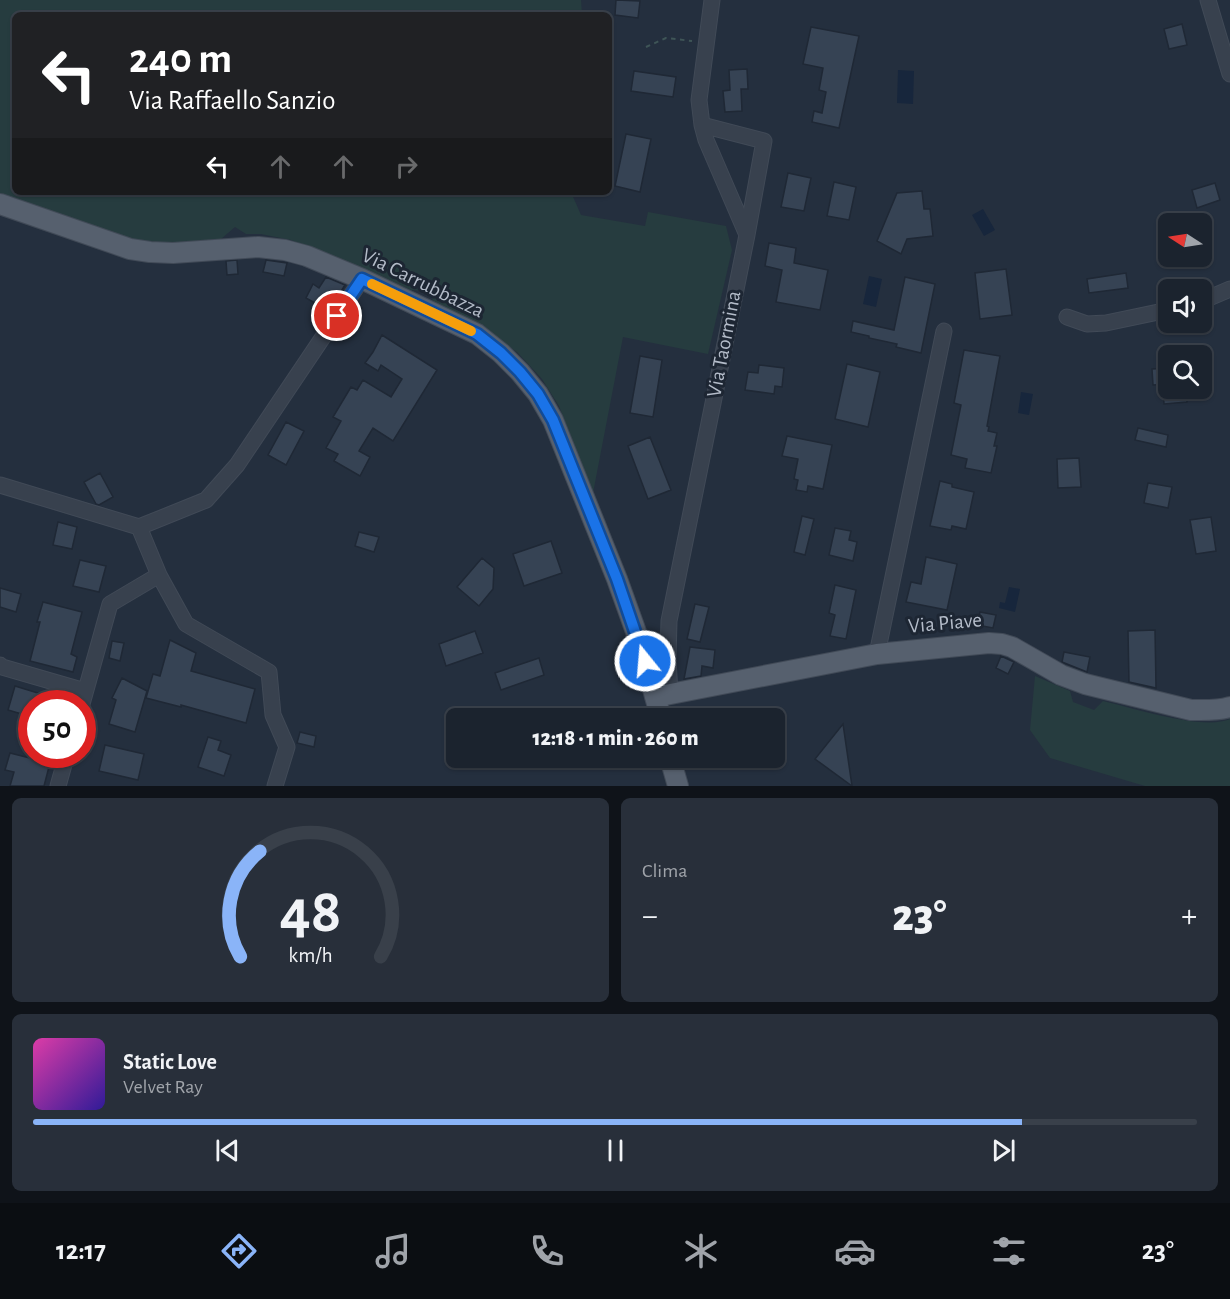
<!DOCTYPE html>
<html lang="it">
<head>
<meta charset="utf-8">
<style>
	:root { --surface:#1b232e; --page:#282f3a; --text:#f1f3f6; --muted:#a0a4aa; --line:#39404a; --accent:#8ab4f8 }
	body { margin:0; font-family:"Alegreya Sans",sans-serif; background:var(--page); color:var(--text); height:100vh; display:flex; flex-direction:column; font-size:22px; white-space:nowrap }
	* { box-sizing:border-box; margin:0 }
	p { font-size:20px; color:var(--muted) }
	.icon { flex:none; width:33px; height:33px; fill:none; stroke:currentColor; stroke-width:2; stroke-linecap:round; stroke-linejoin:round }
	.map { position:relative; height:786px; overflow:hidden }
	.details { display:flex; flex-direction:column; gap:12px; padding:12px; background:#0f1319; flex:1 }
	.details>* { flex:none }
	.hud { position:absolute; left:12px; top:12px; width:600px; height:183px; border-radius:9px; box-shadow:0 2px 4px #0004,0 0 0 2px var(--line); background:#202124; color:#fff; overflow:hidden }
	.needle { width:39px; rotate:282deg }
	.controls { position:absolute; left:1158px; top:213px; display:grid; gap:12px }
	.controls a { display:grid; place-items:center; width:54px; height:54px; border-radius:9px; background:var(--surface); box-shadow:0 2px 4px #0004,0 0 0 2px var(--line); font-size:30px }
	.speed { position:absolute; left:18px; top:690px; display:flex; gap:12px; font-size:30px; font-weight:700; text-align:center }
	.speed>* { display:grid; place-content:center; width:78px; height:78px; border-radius:50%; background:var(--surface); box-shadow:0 2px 4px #0004,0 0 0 2px var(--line); line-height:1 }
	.speed .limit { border:9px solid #d22; background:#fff; color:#111 }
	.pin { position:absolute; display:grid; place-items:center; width:51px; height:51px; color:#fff; margin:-26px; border:3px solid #fff; border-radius:50%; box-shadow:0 2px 6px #0007 }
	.me { position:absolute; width:66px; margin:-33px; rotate:343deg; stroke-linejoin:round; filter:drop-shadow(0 0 4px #0008) }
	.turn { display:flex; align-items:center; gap:21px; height:126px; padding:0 18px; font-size:27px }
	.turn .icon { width:78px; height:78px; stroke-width:2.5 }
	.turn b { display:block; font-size:42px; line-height:51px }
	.lanes { display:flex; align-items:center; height:57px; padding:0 18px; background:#0003; justify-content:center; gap:30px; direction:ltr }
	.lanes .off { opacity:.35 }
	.big { font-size:45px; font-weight:800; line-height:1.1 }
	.details .widget { flex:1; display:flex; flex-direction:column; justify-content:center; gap:9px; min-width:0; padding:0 21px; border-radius:9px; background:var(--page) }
	.details .dial { align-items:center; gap:0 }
	.dial svg { height:156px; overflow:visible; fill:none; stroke:var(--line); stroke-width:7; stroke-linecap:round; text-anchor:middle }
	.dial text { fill:var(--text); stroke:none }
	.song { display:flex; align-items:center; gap:18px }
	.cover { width:72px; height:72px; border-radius:9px; background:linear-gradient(135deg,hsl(320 70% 55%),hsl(250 70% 35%)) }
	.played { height:6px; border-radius:3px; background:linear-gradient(90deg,var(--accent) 85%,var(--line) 85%) }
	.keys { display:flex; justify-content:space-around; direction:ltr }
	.heat { display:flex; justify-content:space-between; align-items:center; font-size:33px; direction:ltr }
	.details .tiles { flex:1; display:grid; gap:12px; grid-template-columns:1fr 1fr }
	.widget:last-child { grid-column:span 2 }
	.trip { position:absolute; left:446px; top:708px; width:339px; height:60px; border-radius:9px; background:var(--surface); box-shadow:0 2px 4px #0004,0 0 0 2px var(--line); font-weight:800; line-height:60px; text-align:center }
	.tab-bar { display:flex; height:96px; justify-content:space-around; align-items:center; background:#0b0e12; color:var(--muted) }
	.tab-bar .icon { width:42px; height:42px }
	.tab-bar .active { color:var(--accent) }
	.tab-bar b { font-size:27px; color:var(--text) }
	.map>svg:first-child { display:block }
	.green { fill:#263c3f }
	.water { fill:#17263c }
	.building { fill:#364354; stroke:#1f2835; stroke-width:1.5 }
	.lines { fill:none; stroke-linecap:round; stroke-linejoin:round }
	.minor-casing { stroke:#414a57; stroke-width:17 }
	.major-casing { stroke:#414a57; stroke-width:22 }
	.path { stroke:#3f5557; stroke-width:2; stroke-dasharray:4.5 4.5; stroke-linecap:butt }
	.minor { stroke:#38414e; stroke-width:15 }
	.major { stroke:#56606e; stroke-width:20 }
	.route-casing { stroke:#114b97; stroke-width:15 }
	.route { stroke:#1a73e8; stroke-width:10 }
	.slow { stroke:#f59e0b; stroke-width:10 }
	.labels { text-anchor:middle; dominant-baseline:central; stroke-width:6; stroke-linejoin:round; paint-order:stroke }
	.street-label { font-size:21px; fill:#b4bcc9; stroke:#1d2633 }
</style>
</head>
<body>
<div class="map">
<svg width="1230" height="786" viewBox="0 0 1230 786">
	<rect width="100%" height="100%" fill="#242f3e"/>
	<path class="green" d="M 0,0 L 581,0 L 582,15 L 15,15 L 15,192 L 571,192 L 581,215 L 645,226 L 648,212 L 726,226 L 732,250 L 708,354 L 623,337 L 593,493 L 559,406 L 542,379 L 517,352 L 492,335 L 434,302 L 427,291 L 411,290 L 291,240 L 261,234 L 246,234 L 235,227 L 221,239 L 156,245 L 127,239 L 0,194 Z
		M 1035,676 L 1070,691 L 1073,702 L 1094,710 L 1103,701 C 1133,708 1203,731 1230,719 L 1230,786 L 1145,786 L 1050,758 L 1030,730 Z"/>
	<path class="water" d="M 898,70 L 914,71 L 913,104 L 897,103 Z
		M 983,209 L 995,230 L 984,236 L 972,215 Z
		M 869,276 L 882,279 L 876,307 L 863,304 Z
		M 1021,392 L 1033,394 L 1029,415 L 1018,413 Z
		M 1009,587 L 1020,589 L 1015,612 L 999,608 L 1000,602 L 1005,603 Z"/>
	<path class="building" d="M 616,0 L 640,1 L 638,18 L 615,15 Z
		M 1182,24 L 1187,45 L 1169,49 L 1164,29 Z
		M 811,27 L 859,36 L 839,128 L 812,122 L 814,111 L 822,113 L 826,92 L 819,90 L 823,68 L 803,64 Z
		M 747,69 L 748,89 L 741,89 L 742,111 L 725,112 L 723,91 L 730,90 L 729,70 Z
		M 634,71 L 676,77 L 673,97 L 631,91 Z
		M 626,134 L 651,139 L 640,192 L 615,186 Z
		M 788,173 L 811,178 L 804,211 L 781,207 Z
		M 834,182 L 856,187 L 849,220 L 827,216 Z
		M 1215,183 L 1220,200 L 1197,208 L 1192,190 Z
		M 922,191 L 924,209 L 930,209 L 933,236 L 907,239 L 901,254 L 877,241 L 897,193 Z
		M 769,243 L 796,248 L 794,263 L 828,270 L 820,310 L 776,302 L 782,270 L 765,266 Z
		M 237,260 L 238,274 L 227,275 L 226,261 Z
		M 266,260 L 287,263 L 284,276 L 263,272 Z
		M 1006,269 L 1012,315 L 980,319 L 975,273 Z
		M 1126,273 L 1128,288 L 1089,293 L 1087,279 Z
		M 326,277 L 345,285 L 329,311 L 306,298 L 313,284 L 319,288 Z
		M 905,277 L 935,284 L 921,353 L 896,347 L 897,344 L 869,338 L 869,336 L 851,332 L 853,321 L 894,330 Z
		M 357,304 L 362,308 L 354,323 L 349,320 L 348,322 L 346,321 Z
		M 382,335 L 437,370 L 393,441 L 373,428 L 359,451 L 370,457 L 360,476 L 334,461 L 338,454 L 326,448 L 341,421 L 333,417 L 351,387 L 357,390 L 363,380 L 391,397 L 402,379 L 381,365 L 378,371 L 365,363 L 373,352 Z
		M 964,350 L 1000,356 L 987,426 L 989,427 L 988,431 L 997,433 L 994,446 L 997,446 L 991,473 L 965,468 L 967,459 L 951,455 L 961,405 L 954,403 Z
		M 640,356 L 662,360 L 653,417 L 630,413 Z
		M 847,364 L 880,372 L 868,427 L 835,419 Z
		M 759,365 L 784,368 L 782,387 L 775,386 L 774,394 L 745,390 L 748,372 L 758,373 Z
		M 1168,368 L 1168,384 L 1153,385 L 1152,369 Z
		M 1163,388 L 1186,388 L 1187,402 L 1164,404 Z
		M 286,422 L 304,431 L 286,465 L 268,455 Z
		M 1138,428 L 1168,435 L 1166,447 L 1135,440 Z
		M 787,436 L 832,445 L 823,489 L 808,486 L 807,492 L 796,490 L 798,480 L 794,479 L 798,459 L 782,456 Z
		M 650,437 L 671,490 L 648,499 L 628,446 Z
		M 1079,458 L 1081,487 L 1058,488 L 1057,459 Z
		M 100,473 L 113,497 L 99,505 L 96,504 L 84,482 Z
		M 940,481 L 952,484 L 952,487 L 974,492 L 966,529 L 952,526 L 951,530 L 930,526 Z
		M 1148,483 L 1172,487 L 1168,508 L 1144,503 Z
		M 802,516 L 814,519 L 805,555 L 794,552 Z
		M 1211,517 L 1216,551 L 1196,554 L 1190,520 Z
		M 58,522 L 77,527 L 72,549 L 53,545 Z
		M 835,528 L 851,531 L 849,540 L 857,542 L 853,561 L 829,555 Z
		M 359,532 L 379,537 L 374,552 L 355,546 Z
		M 551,541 L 562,573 L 524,586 L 513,554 Z
		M 926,557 L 957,564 L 947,610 L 906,602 L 911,582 L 921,584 Z
		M 482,558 L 494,568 L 493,589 L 479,606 L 457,587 Z
		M 80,560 L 106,566 L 99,592 L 73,586 Z
		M 835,585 L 856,590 L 846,639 L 830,636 L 835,615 L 829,613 Z
		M 0,588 L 21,594 L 16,612 L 0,607 Z
		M 43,602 L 82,612 L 71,654 L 77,657 L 73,672 L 30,661 L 40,622 L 37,622 Z
		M 695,604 L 709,607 L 700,642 L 687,639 Z
		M 980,612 L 996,615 L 993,628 L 977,625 Z
		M 1155,630 L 1156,688 L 1129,682 L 1128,631 Z
		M 475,631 L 483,653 L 446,666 L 439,644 Z
		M 170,640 L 196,653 L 191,671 L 255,689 L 246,723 L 181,705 L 181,707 L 146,698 L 153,674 L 160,676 Z
		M 112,641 L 124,643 L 120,661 L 109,658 Z
		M 690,647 L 715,650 L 713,668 L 702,666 L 701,676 L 684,679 Z
		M 1064,652 L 1090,657 L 1087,672 L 1062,662 Z
		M 1001,656 L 1014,662 L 1008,674 L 996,668 Z
		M 539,658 L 544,675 L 501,690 L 495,673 Z
		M 122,678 L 147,691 L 135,732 L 109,724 L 116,700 L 112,698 Z
		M 15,686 L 64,701 L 64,704 L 32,704 L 32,717 L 8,710 Z
		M 843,724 L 852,786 L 815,759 Z
		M 300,732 L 316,736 L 314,747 L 297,743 Z
		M 208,737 L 221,741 L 218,750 L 231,755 L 224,776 L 198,767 Z
		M 105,745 L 144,754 L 138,780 L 99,771 Z
		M 10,753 L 50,763 L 44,786 L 10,786 L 14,772 L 5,770 Z"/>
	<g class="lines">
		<defs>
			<path id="minor" d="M 1208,0 L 1230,74
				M 702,125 L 764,141 L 747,235
				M 1202,301 L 1230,289
				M 1067,317 L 1087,324 L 1106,323 L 1168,310
				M 0,485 L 139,527
				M 877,654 L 944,331
				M 0,665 L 2,667 L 85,691
				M 670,694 L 668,659 L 669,621 L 747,235 L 706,140 L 702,125 L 699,100 L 712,0
				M 82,704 L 110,604 L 159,575
				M 58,786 L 67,754
				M 275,786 L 287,747 L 273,715 L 269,672 L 186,624 L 159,575 L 139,527 L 206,500 L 237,465 L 362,279"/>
			<path id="major" d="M 0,204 L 130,249 L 150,252 L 173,253 L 258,247 L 285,250 L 307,256 L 362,279 L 477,334 L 501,353 L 520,372 L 538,394 L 553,420 L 617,579 L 640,643 L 661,718
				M 655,697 L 877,654 L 989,643 L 1002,644 L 1012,647 L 1061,675 L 1085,684 L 1191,710 C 1204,710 1217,711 1230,707
				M 670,758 L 678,786"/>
		</defs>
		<use href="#minor" class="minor-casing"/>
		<use href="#major" class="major-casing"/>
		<path class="path" d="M 646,47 L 666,38 L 692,41"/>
		<use href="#minor" class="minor"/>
		<use href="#major" class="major"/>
	</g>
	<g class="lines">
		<defs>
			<path id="route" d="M 337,316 L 362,279 L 477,334 L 501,353 L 520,372 L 538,394 L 553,420 L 617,579 L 645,661"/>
		</defs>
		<use href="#route" class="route-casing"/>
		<use href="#route" class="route"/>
		<path class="slow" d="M 372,284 L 471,331"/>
	</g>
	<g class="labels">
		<g class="street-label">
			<text transform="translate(423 283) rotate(26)">Via Carrubbazza</text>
			<text transform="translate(724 344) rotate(-79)">Via Taormina</text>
			<text transform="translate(945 623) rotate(-5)">Via Piave</text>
		</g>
	</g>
</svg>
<div class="controls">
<a><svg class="needle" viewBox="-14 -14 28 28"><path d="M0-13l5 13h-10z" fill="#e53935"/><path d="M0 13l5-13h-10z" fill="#a0a4aa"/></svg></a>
<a><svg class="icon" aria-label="sound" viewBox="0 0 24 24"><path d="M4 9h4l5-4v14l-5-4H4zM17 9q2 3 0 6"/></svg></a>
<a><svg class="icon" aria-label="search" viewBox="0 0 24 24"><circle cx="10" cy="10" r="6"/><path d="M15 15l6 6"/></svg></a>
</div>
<div class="speed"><div class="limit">50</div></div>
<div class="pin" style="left:337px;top:316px;background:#d93025"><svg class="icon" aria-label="arrive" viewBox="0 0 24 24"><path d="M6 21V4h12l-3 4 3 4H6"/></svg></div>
<svg class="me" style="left:645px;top:661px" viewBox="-20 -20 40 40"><circle r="17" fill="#1a73e8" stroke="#fff" stroke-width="3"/><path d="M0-11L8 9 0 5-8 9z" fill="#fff"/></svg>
<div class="trip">12:18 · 1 min · 260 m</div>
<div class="hud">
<div class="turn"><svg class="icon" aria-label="left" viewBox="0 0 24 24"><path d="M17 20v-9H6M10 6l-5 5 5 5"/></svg><div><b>240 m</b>Via Raffaello Sanzio</div></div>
<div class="lanes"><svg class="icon" aria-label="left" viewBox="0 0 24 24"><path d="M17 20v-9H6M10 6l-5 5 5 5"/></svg><svg class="icon off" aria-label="ahead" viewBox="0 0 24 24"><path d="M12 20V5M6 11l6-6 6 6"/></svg><svg class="icon off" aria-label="ahead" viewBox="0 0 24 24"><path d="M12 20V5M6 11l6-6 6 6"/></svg><svg class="icon off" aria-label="right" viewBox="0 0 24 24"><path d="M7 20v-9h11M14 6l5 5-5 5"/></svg></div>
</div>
</div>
<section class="details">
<div class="tiles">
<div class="widget dial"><svg viewBox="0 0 100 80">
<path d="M14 69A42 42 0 1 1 86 69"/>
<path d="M14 69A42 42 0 0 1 24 15" stroke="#8ab4f8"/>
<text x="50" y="56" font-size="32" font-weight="700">48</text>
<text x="50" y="72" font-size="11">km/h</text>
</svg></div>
<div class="widget"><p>Clima</p>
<div class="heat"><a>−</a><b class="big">23°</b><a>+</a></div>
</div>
<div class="widget">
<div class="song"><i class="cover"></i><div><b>Static Love</b><p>Velvet Ray</p></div></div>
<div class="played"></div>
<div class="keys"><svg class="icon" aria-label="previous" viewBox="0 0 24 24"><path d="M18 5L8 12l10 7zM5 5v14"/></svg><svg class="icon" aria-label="pause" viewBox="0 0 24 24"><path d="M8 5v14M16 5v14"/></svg><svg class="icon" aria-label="next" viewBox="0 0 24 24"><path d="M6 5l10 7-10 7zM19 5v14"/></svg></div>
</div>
</div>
</section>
<nav class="tab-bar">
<b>12:17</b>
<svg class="icon active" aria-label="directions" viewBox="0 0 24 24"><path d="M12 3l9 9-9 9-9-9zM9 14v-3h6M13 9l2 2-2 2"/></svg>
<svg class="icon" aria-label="music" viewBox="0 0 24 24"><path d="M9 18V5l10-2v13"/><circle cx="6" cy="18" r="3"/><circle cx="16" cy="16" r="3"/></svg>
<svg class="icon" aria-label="phone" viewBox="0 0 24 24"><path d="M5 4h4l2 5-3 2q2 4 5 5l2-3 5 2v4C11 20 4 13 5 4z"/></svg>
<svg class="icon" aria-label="climate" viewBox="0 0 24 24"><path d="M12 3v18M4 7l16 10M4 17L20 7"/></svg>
<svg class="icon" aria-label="car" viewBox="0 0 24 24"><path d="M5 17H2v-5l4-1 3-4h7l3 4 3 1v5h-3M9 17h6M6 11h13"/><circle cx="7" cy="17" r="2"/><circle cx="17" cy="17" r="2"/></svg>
<svg class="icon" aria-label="filters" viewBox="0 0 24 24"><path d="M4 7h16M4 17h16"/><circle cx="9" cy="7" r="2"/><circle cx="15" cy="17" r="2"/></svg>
<b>23°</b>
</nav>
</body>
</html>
